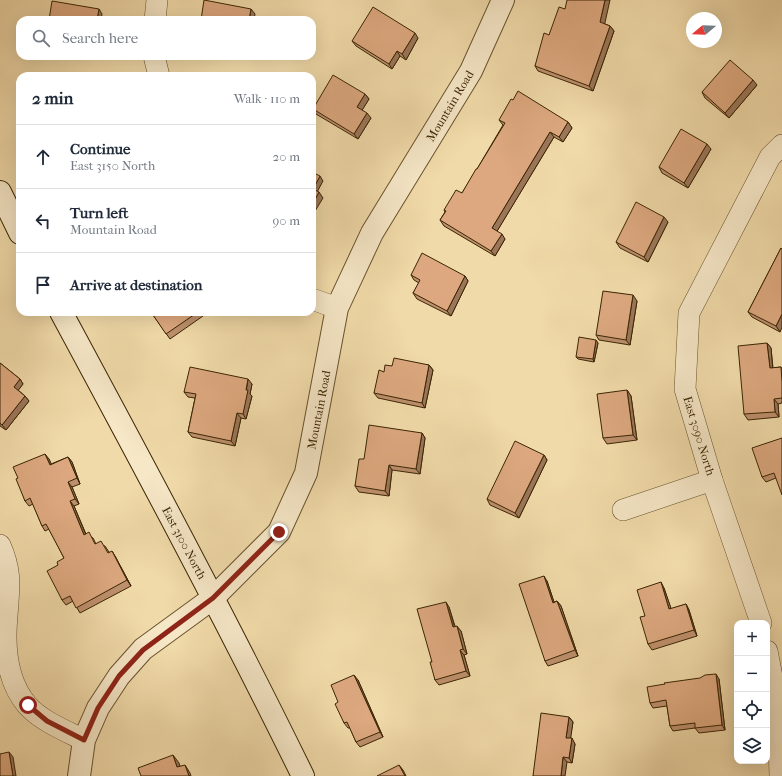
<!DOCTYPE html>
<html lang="en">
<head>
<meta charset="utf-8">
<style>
  :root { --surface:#fff; --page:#f2f2f3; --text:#1f2937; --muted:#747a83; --line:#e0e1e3 }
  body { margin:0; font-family:"IM FELL French Canon",serif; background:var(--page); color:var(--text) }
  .controls { position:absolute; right:12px; bottom:12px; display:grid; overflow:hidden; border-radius:8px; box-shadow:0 4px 16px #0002 }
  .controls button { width:36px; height:36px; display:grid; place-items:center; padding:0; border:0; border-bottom:1px solid var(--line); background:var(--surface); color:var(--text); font:20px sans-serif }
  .compass { position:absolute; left:686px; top:12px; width:36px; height:36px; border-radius:50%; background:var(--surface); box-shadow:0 4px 16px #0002; rotate:251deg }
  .stop { position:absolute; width:12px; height:12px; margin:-9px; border:3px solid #8f2418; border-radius:50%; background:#fff }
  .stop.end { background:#8f2418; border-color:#fff; box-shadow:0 1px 4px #0008 }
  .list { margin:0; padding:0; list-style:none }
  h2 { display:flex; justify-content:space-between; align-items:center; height:52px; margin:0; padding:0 16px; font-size:17px }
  h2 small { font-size:13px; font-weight:400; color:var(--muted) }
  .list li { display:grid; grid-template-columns:26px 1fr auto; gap:12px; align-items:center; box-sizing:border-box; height:64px; padding:0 16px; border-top:1px solid var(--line) }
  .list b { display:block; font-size:15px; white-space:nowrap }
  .list p { margin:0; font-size:13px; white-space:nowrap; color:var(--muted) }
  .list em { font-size:13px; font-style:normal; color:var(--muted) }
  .icon { flex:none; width:22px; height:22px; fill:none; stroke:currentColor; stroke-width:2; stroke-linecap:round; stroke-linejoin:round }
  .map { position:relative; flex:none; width:782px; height:776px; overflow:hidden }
  .search { position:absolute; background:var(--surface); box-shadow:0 4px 16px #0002; left:16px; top:16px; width:300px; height:44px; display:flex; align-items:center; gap:10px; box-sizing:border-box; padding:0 14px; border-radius:12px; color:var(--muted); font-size:15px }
  .panel { position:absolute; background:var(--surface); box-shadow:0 4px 16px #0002; left:16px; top:72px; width:300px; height:244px; border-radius:12px }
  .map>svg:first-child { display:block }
</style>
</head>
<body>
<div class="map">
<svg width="782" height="776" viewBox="0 0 782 776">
  <rect width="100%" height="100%" fill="#f1daa9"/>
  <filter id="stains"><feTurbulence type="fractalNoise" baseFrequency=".005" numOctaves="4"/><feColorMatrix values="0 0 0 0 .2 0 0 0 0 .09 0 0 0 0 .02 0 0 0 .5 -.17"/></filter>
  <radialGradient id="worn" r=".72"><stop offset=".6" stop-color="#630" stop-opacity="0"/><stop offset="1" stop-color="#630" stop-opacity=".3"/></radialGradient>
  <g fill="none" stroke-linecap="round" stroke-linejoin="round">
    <g stroke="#68522d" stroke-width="22">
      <g id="minor">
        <polyline points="155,20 157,0"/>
        <polyline points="154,56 159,76"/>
        <polyline points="312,299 337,308"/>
        <polyline points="623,510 712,480"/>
        <path d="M0,545C12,572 9,587 7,616C4,647 6,680 27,705C41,721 66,731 84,740"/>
        <polyline points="761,623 712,480 685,389 689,313 770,157 782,145"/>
        <polyline points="767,651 778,707 780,776"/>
      </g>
    </g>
    <g stroke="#68522d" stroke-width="24">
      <polyline id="tertiary" points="79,776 84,740 98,708 119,676 143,649 213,598 279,532 306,473 337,308 372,233 471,71 503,0"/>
    </g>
    <g stroke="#3a2504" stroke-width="24">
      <g id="secondary">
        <polyline points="0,192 20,233"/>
        <path d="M61,312C144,466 226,619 303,776"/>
      </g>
    </g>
    <use href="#minor" stroke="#f6e7c7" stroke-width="21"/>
    <use href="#tertiary" stroke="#f6e7c7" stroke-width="22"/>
    <use href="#secondary" stroke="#f6e7c7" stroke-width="22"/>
  </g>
  <g fill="#be906d" stroke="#3a2504">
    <polygon points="605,24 610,26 614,31 593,91 538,71 535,66 549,35"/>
    <polygon points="418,38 406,60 400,56 392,69 356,46 352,41"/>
    <polygon points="757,85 729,118 705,98 702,92"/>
    <polygon points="365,94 369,99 362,110 371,118 358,139 316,114 313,109"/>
    <polygon points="499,120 568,122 572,128 563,142 554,137 497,231 505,239 495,256 444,226 440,220 445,212 444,210 462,193 477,169 503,125"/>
    <polygon points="711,149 688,188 662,173 659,167"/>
    <polygon points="668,222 648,262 620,248 616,242"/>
    <polygon points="781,248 780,332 752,317 748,312"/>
    <polygon points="411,275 465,276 468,281 451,316 417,299 413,293 419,283 414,280"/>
    <polygon points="637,301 630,345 599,340 596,335"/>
    <polygon points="151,312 200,312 203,316 170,339"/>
    <polygon points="598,343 594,362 578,359 576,357"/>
    <polygon points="767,343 771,348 773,368 781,367 782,369 782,403 778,404 779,417 748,420 744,414"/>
    <polygon points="0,363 20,379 23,384 18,390 25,396 29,401 6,430 0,426"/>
    <polygon points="429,365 433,370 425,408 378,398 374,393 384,372 392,366"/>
    <polygon points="252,384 250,394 252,396 246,419 241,418 235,446 192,437 188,432 195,398 188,397 184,392"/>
    <polygon points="627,390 631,396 637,440 607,444 603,438"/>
    <polygon points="422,433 425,438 420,474 392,470 389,496 359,492 355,486 364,459"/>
    <polygon points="782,438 776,478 766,482 762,477"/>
    <polygon points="544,455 547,460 519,518 490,505 487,499"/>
    <polygon points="68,457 72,462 80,484 72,487 79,504 74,506 86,534 93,538 96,544 105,546 109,552 115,556 131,586 80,613 73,601 66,605 62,600 58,565 64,558 49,529 45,531 42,526 33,504 29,506 25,501 18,478 49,459 51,464"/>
    <polygon points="547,581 554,602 557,601 561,606 578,656 548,666 545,661"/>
    <polygon points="664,588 671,609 686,604 689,610 697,636 652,650 648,644 645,616"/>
    <polygon points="449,607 455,626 461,631 467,654 464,655 470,676 439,685 435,680 432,662"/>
    <polygon points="719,679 725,730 699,733 695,728 673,731 670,726 667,706 653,708 650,703"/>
    <polygon points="358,680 383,737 360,747 356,742 350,728 348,728 344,723 338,702"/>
    <polygon points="569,717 573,722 570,738 575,744 572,763 567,762 533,776"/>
  </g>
  <g fill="#9b7659" stroke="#3a2504">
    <polygon points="605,0 610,0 604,27 600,22"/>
    <polygon points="99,9 102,14 101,20 97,20"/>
    <polygon points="251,9 255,14 254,20 249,20"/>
    <polygon points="610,26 614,31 593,91 589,86"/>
    <polygon points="415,33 418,38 406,60 402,54"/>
    <polygon points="397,51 400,56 392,69 389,64"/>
    <polygon points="753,80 757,85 729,118 725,113"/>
    <polygon points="365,94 369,99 361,112 357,107"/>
    <polygon points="367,113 371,118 358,139 354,134"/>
    <polygon points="568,122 572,128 563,142 559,137"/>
    <polygon points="550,132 554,137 496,233 492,228"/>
    <polygon points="707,144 711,149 688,188 684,183"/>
    <polygon points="320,176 323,181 316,194 313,189"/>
    <polygon points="319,192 323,198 312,216 312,205"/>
    <polygon points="664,217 668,222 648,262 644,257"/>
    <polygon points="502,234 505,239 495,256 491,251"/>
    <polygon points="465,276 468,281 451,316 447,311"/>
    <polygon points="633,295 637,301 630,345 626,340"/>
    <polygon points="782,314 782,327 780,332 776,326"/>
    <polygon points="596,340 598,343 594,362 593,359"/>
    <polygon points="767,343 771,348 773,373 770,368"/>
    <polygon points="429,365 433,370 425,408 422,403"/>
    <polygon points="20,379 23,384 17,392 14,387"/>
    <polygon points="248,379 252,384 250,394 252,396 246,419 243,414"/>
    <polygon points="627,390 631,396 637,440 633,435"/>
    <polygon points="25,396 29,401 6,430 2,425"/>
    <polygon points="774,399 778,404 779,417 775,412"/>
    <polygon points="237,413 241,418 235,446 231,441"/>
    <polygon points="422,433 425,438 420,474 416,469"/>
    <polygon points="45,454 49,459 54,470 50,465"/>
    <polygon points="544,455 547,460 519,518 515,513"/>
    <polygon points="68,457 72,462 80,484 77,478"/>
    <polygon points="389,465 392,470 389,496 385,491"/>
    <polygon points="68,482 72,487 79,504 75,499"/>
    <polygon points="70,501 74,506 88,540 84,535"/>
    <polygon points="112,551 115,556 131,586 127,580"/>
    <polygon points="544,576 547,581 556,608 553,603"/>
    <polygon points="661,582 664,588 673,614 669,609"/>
    <polygon points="557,601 561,606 578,656 575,650"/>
    <polygon points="446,602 449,607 456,632 453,627"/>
    <polygon points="686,604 689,610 697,636 694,630"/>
    <polygon points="457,626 461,631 467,654 463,649"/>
    <polygon points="460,650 464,655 470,676 466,671"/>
    <polygon points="716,674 719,679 725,730 722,725"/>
    <polygon points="354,675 358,680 383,737 380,732"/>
    <polygon points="569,717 573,722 570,743 566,738"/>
    <polygon points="572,738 575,744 572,763 569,758"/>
    <polygon points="9,752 13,757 16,776 13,776"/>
    <polygon points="173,755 179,763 183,775 177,767"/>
    <polygon points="563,757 567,762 565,776 561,776"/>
    <polygon points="185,765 190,773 191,776 189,776"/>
    <polygon points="399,765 403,770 406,776 405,776"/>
  </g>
  <g fill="#dda87f" stroke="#3a2504">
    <polygon points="204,0 251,9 249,20 201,20"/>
    <polygon points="567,0 605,0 600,22 610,26 589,86 535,66 544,33 549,35 559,7 565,9"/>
    <polygon points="52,1 99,9 97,20 49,20"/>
    <polygon points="373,7 415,33 402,54 397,51 389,64 352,41"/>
    <polygon points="730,60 753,80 725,113 702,92"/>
    <polygon points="333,75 365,94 357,107 367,113 354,134 313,109"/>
    <polygon points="518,91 568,122 559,137 550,132 492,228 502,234 491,251 440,220 446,211 444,210 456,190 462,193 476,169 477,169 505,123 499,120 511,99 513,100"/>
    <polygon points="681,129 707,144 684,183 659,167"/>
    <polygon points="312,172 320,176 313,189 319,192 312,205"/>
    <polygon points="636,202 664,217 644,257 616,242"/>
    <polygon points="781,248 782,249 782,314 776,326 748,312"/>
    <polygon points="422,253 465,276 447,311 413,293 420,280 411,275"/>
    <polygon points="603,291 633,295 626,340 596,335"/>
    <polygon points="151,312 198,312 166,334"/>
    <polygon points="579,337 596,340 593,359 576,357"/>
    <polygon points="767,343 770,368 781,367 782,382 782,398 774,399 775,412 744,414 738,346"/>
    <polygon points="394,358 429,365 422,403 374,393 379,370 384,372 385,365 392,366"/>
    <polygon points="0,363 20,379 14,387 25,396 2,425 0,423"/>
    <polygon points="190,367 248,379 246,390 248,390 243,414 237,413 231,441 188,432 196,394 184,392"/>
    <polygon points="627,390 633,435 603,438 597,394"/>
    <polygon points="369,425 422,433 416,469 389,465 385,491 355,486 359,459 364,459"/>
    <polygon points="782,438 782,495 774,473 762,477 752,448"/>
    <polygon points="515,441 544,455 515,513 487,499"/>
    <polygon points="45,454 50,465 68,457 77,478 68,482 75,499 70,501 84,535 89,532 95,544 101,541 108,553 112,551 127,580 76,608 70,596 62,600 47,571 58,565 57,562 64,558 46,524 42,526 30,498 25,501 16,479 18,478 13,467"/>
    <polygon points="544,576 553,603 557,601 575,650 545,661 519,584"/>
    <polygon points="661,582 669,609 686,604 694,630 648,644 640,617 645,616 637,590"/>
    <polygon points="446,602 453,627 457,626 463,649 460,650 466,671 435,680 430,662 432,662 417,609"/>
    <polygon points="716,674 722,725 695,728 695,723 670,726 666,700 650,703 647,687 665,684 664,683 700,678 705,675"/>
    <polygon points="354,675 380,732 356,742 347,722 344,723 335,704 338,702 331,685"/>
    <polygon points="541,713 569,717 566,738 572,738 569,758 563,757 561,776 533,776"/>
    <polygon points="9,752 13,776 0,776 0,754"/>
    <polygon points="173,755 177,767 185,765 189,776 141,776 138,768"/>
    <polygon points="399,765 405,776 377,776"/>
  </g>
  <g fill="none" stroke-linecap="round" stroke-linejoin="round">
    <polyline stroke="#8f2418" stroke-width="5" points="28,705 47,721 84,740 98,708 119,676 143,650 213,598 279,532"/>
  </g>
  <g text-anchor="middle" stroke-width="4" stroke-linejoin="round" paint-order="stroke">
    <g font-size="12" fill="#3a2504" stroke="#f6e7c7">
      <text transform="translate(450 106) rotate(-59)" y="4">Mountain Road</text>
      <text transform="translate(319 410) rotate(-79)" y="4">Mountain Road</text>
      <text transform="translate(699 436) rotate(73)" y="4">East 3090 North</text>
      <text transform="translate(184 543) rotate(62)" y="4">East 3100 North</text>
    </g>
  </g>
  <rect width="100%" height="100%" filter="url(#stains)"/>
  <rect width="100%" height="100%" fill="url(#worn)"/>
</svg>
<div class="controls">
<button>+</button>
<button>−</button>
<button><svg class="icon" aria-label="locate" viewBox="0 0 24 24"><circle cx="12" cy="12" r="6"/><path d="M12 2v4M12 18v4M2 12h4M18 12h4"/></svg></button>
<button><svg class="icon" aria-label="layers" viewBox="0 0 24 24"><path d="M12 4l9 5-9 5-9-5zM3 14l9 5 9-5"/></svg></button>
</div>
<svg class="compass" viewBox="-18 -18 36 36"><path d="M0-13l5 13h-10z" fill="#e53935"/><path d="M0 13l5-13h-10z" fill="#747a83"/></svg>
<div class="stop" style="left:28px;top:705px"></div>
<div class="stop end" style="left:279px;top:532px"></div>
<div class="search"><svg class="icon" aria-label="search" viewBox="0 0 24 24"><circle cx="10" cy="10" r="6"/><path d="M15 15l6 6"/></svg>Search here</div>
<section class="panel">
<h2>2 min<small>Walk · 110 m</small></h2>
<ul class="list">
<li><svg class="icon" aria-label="ahead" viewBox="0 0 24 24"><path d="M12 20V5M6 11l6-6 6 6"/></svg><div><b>Continue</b><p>East 3150 North</p></div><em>20 m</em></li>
<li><svg class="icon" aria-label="left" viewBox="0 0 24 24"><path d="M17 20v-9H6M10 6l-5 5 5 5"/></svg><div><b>Turn left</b><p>Mountain Road</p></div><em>90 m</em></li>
<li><svg class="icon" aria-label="arrive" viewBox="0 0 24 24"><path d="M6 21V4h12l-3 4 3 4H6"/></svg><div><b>Arrive at destination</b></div></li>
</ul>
</section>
</div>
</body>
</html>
